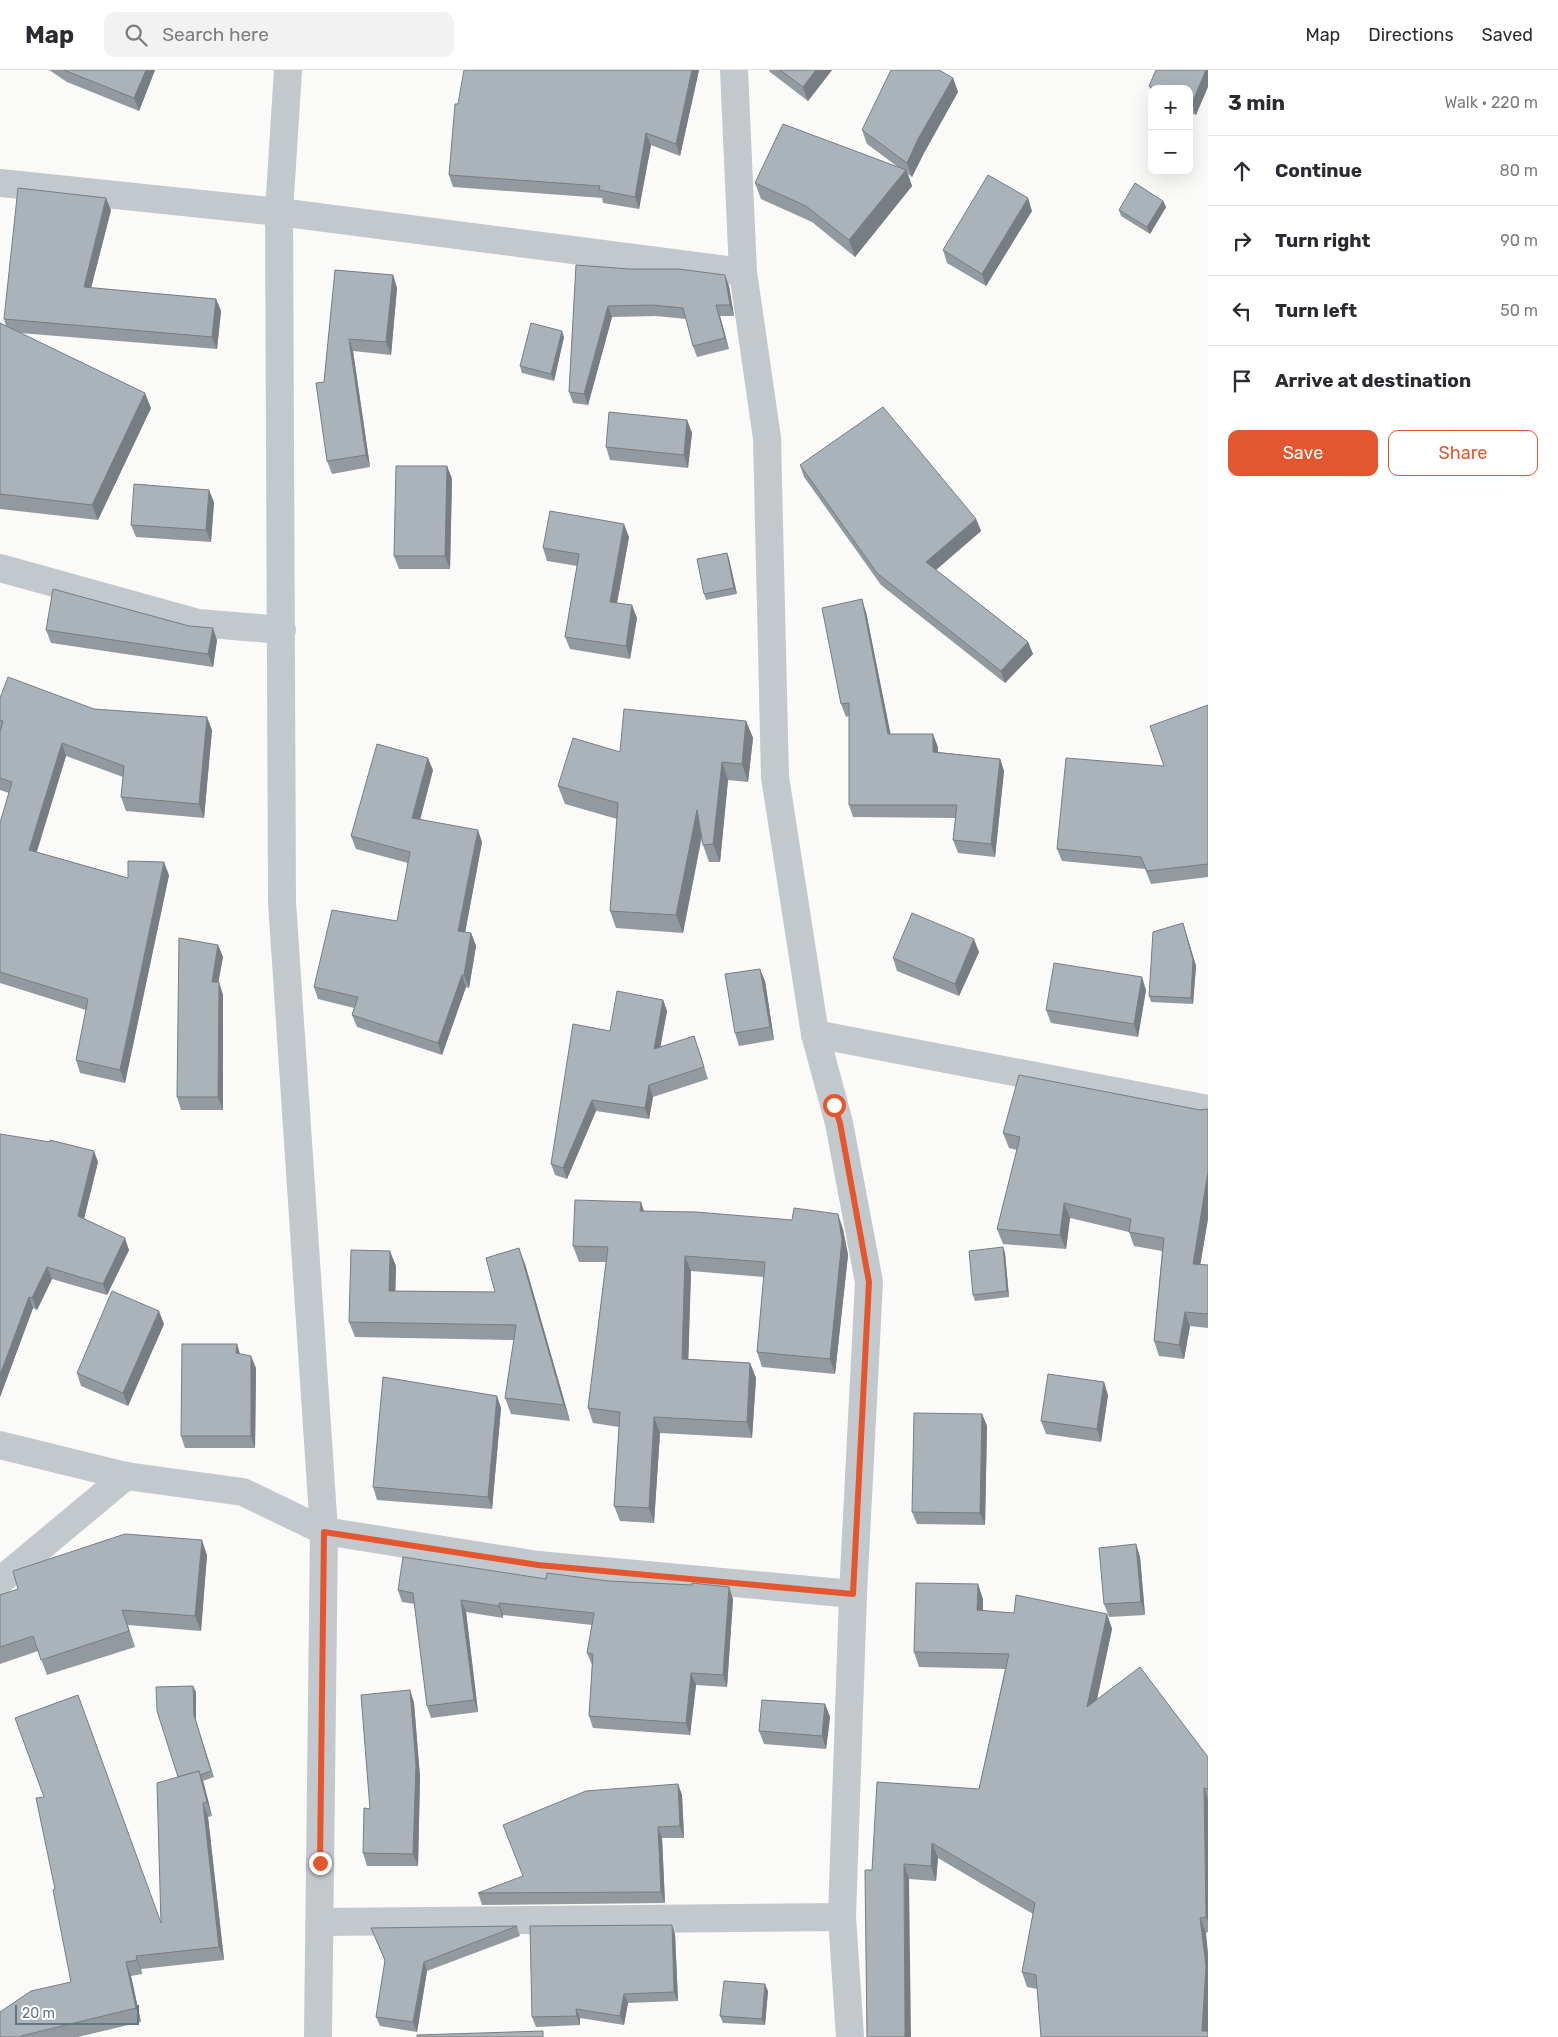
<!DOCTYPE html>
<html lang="en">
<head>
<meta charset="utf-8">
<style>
  :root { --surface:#fff; --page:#f2f2f3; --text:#2b2b33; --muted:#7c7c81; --line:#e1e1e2; --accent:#e4572e }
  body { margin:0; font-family:Rubik,sans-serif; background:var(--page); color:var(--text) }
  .controls { position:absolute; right:15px; top:15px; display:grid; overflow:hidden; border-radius:10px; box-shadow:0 5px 20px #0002 }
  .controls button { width:45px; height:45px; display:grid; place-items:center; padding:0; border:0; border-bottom:1px solid var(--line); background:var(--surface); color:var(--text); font:25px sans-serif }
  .scale { position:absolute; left:15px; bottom:12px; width:124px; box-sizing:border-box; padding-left:5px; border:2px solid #657683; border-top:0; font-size:14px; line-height:18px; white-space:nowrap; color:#657683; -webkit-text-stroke:4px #fff; paint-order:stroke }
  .stop { position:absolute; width:15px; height:15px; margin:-11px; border:4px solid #e4572e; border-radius:50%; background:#fff }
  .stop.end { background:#e4572e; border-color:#fff; box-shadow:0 1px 5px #0008 }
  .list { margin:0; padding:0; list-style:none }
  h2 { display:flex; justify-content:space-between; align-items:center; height:65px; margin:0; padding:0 20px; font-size:21px }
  h2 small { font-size:16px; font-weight:400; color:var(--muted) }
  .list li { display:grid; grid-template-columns:32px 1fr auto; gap:15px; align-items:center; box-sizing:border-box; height:70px; padding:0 20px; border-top:1px solid var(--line) }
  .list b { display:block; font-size:19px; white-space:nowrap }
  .list em { font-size:16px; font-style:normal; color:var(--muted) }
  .actions { display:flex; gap:10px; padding:15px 20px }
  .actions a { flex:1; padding:11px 0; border:1px solid var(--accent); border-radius:10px; text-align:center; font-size:18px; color:var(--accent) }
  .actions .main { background:var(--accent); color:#fff }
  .icon { flex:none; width:28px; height:28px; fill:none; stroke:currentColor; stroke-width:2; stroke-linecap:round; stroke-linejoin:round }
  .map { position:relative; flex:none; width:1208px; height:1967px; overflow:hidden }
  header { display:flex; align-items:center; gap:30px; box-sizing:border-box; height:70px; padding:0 25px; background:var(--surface); border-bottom:1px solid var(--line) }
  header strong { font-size:24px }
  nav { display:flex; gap:28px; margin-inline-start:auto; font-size:18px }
  .search { width:350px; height:45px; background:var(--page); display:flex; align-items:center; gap:12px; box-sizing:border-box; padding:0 18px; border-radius:10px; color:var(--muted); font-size:19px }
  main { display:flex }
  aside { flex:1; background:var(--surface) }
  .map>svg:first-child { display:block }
</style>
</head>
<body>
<header>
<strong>Map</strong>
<div class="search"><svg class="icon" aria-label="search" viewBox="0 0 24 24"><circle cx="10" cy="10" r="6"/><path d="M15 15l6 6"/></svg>Search here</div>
<nav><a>Map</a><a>Directions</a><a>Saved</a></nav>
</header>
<main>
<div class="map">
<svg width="1208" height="1967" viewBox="0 0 1208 1967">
  <rect width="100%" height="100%" fill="#fafaf8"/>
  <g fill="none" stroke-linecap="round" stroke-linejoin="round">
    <g stroke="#c3c8cc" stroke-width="28">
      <polyline points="288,0 279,142 282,832 324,1461 318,1967"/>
      <polyline points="734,0 743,202 767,368 775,707 815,964 839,1053 869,1212 853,1524 842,1847 850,1967"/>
      <polyline points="0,113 279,142 743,202"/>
      <polyline points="0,498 198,553 282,560"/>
      <polyline points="815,964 1208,1039"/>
      <polyline points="0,1375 126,1406 243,1422 324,1461 538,1495 853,1524"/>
      <polyline points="0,1511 126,1406"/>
      <polyline points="320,1852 842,1847"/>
    </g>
  </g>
  <g fill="#929a9f">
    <polygon points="49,0 155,0 139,41 67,12"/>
    <polygon points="699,0 680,86 651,75 639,139 603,133 602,128 453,117 449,105 458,34"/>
    <polygon points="769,0 832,0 808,31 770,2"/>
    <polygon points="1208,0 1196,45 1189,42 1189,19 1152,19 1152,24 1149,16"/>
    <polygon points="953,8 958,22 924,83 912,107 908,104 912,116 855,187 812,152 761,129 755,113 898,97 867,74 862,60"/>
    <polygon points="1163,131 1166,137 1150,164 1121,146 1119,140"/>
    <polygon points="111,140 91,218 216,229 221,241 217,279 20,263 151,338 98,450 0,439 0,253 6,256 4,249"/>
    <polygon points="1032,141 986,216 947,193 943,180"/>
    <polygon points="576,195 729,216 734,246 720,246 729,279 697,287 693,276 686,249 656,246 612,247 588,335 573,333 569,322"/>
    <polygon points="335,200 393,205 397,218 391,285 353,281 370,397 332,404 327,391 324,312"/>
    <polygon points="564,267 554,311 522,303 520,296"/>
    <polygon points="687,350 692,363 688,398 610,390 606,377"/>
    <polygon points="800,395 976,449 981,461 936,500 1028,572 1033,584 1005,613 881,515 804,407"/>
    <polygon points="447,396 452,409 450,499 399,499 394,486"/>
    <polygon points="214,432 211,472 136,467 131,455"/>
    <polygon points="629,467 617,533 637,548 630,589 570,579 565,567 577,496 547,491 543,478"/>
    <polygon points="727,483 729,489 737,524 706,530 704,524"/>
    <polygon points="866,542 890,664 938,677 938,682 1000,689 1004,701 995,787 958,783 953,770 956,748 853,747 849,735 849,646 846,647 841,634"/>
    <polygon points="46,560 217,570 213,597 51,573"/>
    <polygon points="0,628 94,639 212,660 204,748 126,741 121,727 123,707 66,686 37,782 128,808 169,805 125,1013 80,1003 76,990 86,940 0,913 0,753 9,723 0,720"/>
    <polygon points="1208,635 1208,807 1151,814 1145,799 1062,791 1057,779 1164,696"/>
    <polygon points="746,651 753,668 748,712 728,710 720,792 709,792 703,775 702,767 683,863 616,858 610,841 617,749 565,734 558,716 620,682"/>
    <polygon points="433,700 420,750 482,772 465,862 471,863 476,876 469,918 466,917 442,985 357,957 352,945 354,938 318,929 314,917 397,851 408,793 356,779 351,766"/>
    <polygon points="1183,853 1196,896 1193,934 1151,932 1149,926"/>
    <polygon points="218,875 223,887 218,912 223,925 223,1040 181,1040 177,1027"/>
    <polygon points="979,882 959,926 897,901 893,888"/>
    <polygon points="765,911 774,970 739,976 735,963"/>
    <polygon points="1146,920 1138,967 1051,953 1046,940"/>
    <polygon points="663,930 667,941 660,977 698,977 708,1009 653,1027 649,1049 596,1041 567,1109 555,1105 551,1094 610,961"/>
    <polygon points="1208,1039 1208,1149 1200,1195 1208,1195 1208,1258 1190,1256 1184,1289 1159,1286 1154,1271 1162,1181 1134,1176 1129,1162 1070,1148 1066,1179 1003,1174 997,1159 1017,1080 1009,1078 1003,1063"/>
    <polygon points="0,1064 98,1092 84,1148 129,1180 107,1225 52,1209 37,1240 33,1238 0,1327"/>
    <polygon points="644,1141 843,1159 848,1185 835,1304 762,1297 757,1282 764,1207 691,1201 688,1289 750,1293 756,1308 752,1368 660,1363 654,1453 620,1451 614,1436 619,1357 593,1353 588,1338 606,1192 579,1192 573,1176"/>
    <polygon points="1003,1177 1005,1183 1009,1227 975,1231 973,1225"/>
    <polygon points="525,1194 570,1351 511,1344 505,1328 514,1270 355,1267 349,1252 396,1196 395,1221 495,1222"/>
    <polygon points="164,1254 128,1336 81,1316 77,1303"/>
    <polygon points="240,1284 256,1298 255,1378 185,1378 181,1366"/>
    <polygon points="1108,1325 1101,1372 1046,1364 1041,1351"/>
    <polygon points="501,1338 492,1439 377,1430 373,1417"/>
    <polygon points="982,1344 987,1356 985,1455 917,1454 912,1442"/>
    <polygon points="1136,1474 1140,1487 1145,1545 1109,1547 1104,1534"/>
    <polygon points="207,1485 201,1561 128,1555 135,1577 47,1605 38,1581 0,1594 0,1525"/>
    <polygon points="546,1509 733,1529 727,1617 696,1615 690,1665 593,1658 589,1646 592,1595 587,1583 592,1555 503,1545 503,1548 466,1542 478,1642 431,1648 427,1636 415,1534 402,1532 398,1520"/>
    <polygon points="983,1529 983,1541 1014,1543 1107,1544 1112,1559 1097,1630 1208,1687 1208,1862 1037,1919 1027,1917 1022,1902 1033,1844 938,1788 936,1811 909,1809 872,1800 979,1719 1005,1599 919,1597 914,1582"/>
    <polygon points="410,1620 414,1633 420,1707 418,1796 367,1796 363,1783 370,1739"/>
    <polygon points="196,1622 196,1651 214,1707 203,1711 212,1746 208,1747 224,1890 141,1899 142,1904 131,1906 141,1952 78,1967 0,1967 71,1912 161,1853 178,1707"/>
    <polygon points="825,1634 830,1647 826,1679 764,1674 759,1661"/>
    <polygon points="678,1714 682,1725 684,1768 662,1768 665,1833 482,1835 478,1823 523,1807"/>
    <polygon points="517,1856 520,1866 427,1901 417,1962 380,1956 376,1947 385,1891 371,1858"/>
    <polygon points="675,1864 678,1931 628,1933 624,1955 580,1948 580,1955 536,1957 532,1947"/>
    <polygon points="768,1921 765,1955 723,1953 720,1946"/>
  </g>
  <g fill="#777d82">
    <polygon points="146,0 155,0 139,41 134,28"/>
    <polygon points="692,0 699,0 680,86 676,74"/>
    <polygon points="816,0 832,0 808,31 803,17"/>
    <polygon points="1206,0 1208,0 1208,17 1196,45 1192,33"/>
    <polygon points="953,8 958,22 924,83 912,107 907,93 918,69"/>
    <polygon points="646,63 651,75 639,139 635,127"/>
    <polygon points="906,100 912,116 855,187 849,170"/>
    <polygon points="106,128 111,140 88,230 84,217"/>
    <polygon points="1028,128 1032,141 986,216 982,204"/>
    <polygon points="1163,131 1166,137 1150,164 1147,157"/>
    <polygon points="393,205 397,218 391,285 386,272"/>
    <polygon points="725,205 729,216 734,246 730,235"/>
    <polygon points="216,229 221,241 217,279 212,267"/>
    <polygon points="716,235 720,246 729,279 725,268"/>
    <polygon points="608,236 612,247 588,335 584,324"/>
    <polygon points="562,261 564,267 554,311 551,304"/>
    <polygon points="349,269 353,281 370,397 366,385"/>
    <polygon points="145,323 151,338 98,450 92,435"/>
    <polygon points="687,350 692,363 688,398 684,385"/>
    <polygon points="447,396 452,409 450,499 445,486"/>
    <polygon points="209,420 214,432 211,472 206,460"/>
    <polygon points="976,449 981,461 931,504 926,492"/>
    <polygon points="624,454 629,467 615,544 610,532"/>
    <polygon points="727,483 729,489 737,524 734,518"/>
    <polygon points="862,529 866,542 893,676 888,664"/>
    <polygon points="632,535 637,548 630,589 626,576"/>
    <polygon points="213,558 217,570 213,597 208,584"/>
    <polygon points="1028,572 1033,584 1005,613 1001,601"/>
    <polygon points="207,647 212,660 204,748 199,734"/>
    <polygon points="746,651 753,668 748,712 742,694"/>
    <polygon points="933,664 938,677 938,694 933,682"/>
    <polygon points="62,673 66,686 33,793 29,780"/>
    <polygon points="428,688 433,700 417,761 412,748"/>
    <polygon points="1000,689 1004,701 995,787 991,774"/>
    <polygon points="722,692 728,710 720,792 713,774"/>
    <polygon points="697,740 703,758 683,863 676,845"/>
    <polygon points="478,760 482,772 463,874 458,861"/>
    <polygon points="164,792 169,805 125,1013 120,1000"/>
    <polygon points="1183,853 1196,896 1193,934 1191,928"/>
    <polygon points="471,863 476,876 469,918 464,905"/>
    <polygon points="974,869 979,882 959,926 955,914"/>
    <polygon points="218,875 223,887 216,925 212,912"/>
    <polygon points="760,899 765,911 774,970 770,957"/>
    <polygon points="462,905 466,917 442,985 438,973"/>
    <polygon points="1142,907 1146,920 1138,967 1134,954"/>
    <polygon points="219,912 223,925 223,1040 218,1027"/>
    <polygon points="663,930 667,941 658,990 654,979"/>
    <polygon points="649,1015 653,1027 649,1049 645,1038"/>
    <polygon points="592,1030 596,1041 567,1109 563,1098"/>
    <polygon points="94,1081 98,1092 82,1157 78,1146"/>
    <polygon points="1208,1102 1208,1148 1198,1209 1193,1194"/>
    <polygon points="641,1132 646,1147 640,1141"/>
    <polygon points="1064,1133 1070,1148 1066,1179 1060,1165"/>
    <polygon points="838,1144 843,1159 848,1185 835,1304 830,1289"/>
    <polygon points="125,1168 129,1180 107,1225 103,1214"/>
    <polygon points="1003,1177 1005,1183 1009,1227 1007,1221"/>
    <polygon points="519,1178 525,1194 570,1351 564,1335"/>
    <polygon points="390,1181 396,1196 395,1236 389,1221"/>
    <polygon points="685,1186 691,1201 688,1304 682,1289"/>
    <polygon points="47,1197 52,1209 37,1240 32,1228"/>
    <polygon points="29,1227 33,1238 0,1327 0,1305"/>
    <polygon points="159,1241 164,1254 128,1336 123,1323"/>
    <polygon points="1185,1242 1190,1256 1184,1289 1179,1275"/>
    <polygon points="237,1274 241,1287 236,1283"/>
    <polygon points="251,1286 256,1298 255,1378 251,1366"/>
    <polygon points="750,1293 756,1308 752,1368 747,1352"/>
    <polygon points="1104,1312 1108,1325 1101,1372 1097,1359"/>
    <polygon points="497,1326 501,1338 492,1439 488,1427"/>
    <polygon points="982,1344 987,1356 985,1455 980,1443"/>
    <polygon points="654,1347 660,1363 654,1453 649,1438"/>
    <polygon points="202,1470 207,1485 201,1561 195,1546"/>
    <polygon points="1136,1474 1140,1487 1145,1545 1141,1532"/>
    <polygon points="978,1514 983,1529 983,1555 977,1540"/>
    <polygon points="729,1517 733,1529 727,1617 723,1605"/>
    <polygon points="461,1530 466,1542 478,1642 474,1630"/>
    <polygon points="499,1533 503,1545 503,1548 499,1536"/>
    <polygon points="1107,1544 1112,1559 1092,1652 1087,1637"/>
    <polygon points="691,1603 696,1615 690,1665 686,1653"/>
    <polygon points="193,1616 196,1622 196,1651 214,1707 194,1645"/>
    <polygon points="410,1620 414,1633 420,1707 418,1796 413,1784"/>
    <polygon points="825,1634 830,1647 826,1679 822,1666"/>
    <polygon points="199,1701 204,1714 212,1746 207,1732"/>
    <polygon points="678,1714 682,1725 684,1768 680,1756"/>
    <polygon points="1204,1718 1208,1730 1208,1851 1206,1847"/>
    <polygon points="203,1733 208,1747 224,1890 219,1877"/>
    <polygon points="658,1757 662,1768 665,1833 661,1822"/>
    <polygon points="932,1773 938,1788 936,1811 931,1796"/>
    <polygon points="904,1794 909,1809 911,1967 905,1967"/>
    <polygon points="1200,1848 1206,1863 1208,1883 1208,1967 1202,1961"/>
    <polygon points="672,1855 675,1864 678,1931 674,1922"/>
    <polygon points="136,1886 141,1899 142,1904 137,1890"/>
    <polygon points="126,1892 131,1906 141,1952 136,1938"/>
    <polygon points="424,1892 427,1901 417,1962 413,1952"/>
    <polygon points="765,1914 768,1921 765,1955 762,1949"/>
    <polygon points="624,1924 628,1933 624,1955 620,1946"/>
    <polygon points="576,1939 580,1948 580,1955 577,1946"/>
  </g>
  <g fill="#aab3b9" stroke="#777d82">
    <polygon points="64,0 146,0 134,28"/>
    <polygon points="464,0 692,0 676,74 646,63 635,127 599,120 600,116 449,105 455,34 458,34"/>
    <polygon points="780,0 816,0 803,17"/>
    <polygon points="891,0 939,0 953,8 918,69 907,93 862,60"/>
    <polygon points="1156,0 1206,0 1192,33 1189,32 1189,19 1156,19 1149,16"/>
    <polygon points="783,54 906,100 849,170 806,136 755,113"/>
    <polygon points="988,105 1028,128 982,204 943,180"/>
    <polygon points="1135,113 1163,131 1147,157 1119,140"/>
    <polygon points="18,118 106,128 84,217 216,229 212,267 4,249"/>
    <polygon points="576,195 629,199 678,199 725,205 730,235 716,235 725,268 693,276 683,238 652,235 608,236 584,324 569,322"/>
    <polygon points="335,200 393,205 386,272 349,269 366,385 327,391 316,313 324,312"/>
    <polygon points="0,253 145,323 92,435 0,424"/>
    <polygon points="531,253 562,261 551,304 520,296"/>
    <polygon points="883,337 976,449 926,492 1028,572 1001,601 877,503 800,395"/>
    <polygon points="609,342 687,350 684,385 606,377"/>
    <polygon points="396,396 447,396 445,486 394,486"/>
    <polygon points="134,414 209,420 206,460 131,455"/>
    <polygon points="550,441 624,454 610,532 632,535 626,576 565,567 579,484 543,478"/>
    <polygon points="727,483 734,518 704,524 697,489"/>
    <polygon points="53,519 189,556 213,558 208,584 46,560"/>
    <polygon points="862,529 888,664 933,664 933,682 1000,689 991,774 953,770 957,735 849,735 849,633 841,634 822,538"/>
    <polygon points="8,607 94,639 207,647 199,734 121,727 124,696 62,673 29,780 128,808 128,791 164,792 120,1000 76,990 88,929 0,902 0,753 12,712 0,708 0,662 3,651 0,650 0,628"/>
    <polygon points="1208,635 1208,794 1147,801 1141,787 1057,779 1066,688 1164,696 1150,656"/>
    <polygon points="624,639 746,651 742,694 722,692 713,774 703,775 697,740 676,845 610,841 618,733 558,716 573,668 620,682"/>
    <polygon points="377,674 428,688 412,748 478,760 458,861 471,863 464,905 462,905 438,973 352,945 358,927 314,917 332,840 397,851 410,782 351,766"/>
    <polygon points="912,843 974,869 955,914 893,888"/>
    <polygon points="1183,853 1193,890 1191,928 1149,926 1153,862"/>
    <polygon points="179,868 218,875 212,912 219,912 218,1027 177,1027"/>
    <polygon points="1054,893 1142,907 1134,954 1046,940"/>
    <polygon points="760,899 770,957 735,963 725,904"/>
    <polygon points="617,921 663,930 654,979 694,966 704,997 649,1015 645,1038 592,1030 563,1098 551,1094 573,954 610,961"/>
    <polygon points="1019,1005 1200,1040 1208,1039 1208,1102 1193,1194 1208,1195 1208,1244 1185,1242 1179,1275 1154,1271 1164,1168 1129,1162 1131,1149 1064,1133 1060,1165 997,1159 1020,1067 1003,1063"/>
    <polygon points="0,1064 50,1072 50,1070 94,1081 78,1146 125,1168 103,1214 47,1197 32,1228 29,1227 0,1305"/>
    <polygon points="575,1130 641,1132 640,1141 696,1142 792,1150 794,1138 838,1144 842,1170 830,1289 757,1282 765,1192 685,1186 682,1289 750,1293 747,1352 654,1347 649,1438 614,1436 620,1342 588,1338 608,1177 573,1176"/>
    <polygon points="1003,1177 1007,1221 973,1225 969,1181"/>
    <polygon points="519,1178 564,1335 505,1328 516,1255 349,1252 351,1180 390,1181 389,1221 495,1222 486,1188"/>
    <polygon points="112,1221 159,1241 123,1323 77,1303"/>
    <polygon points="182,1274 237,1274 236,1283 251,1286 251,1366 181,1366"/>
    <polygon points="1048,1304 1104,1312 1097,1359 1041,1351"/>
    <polygon points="383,1307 497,1326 488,1427 373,1417"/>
    <polygon points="914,1343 982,1344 980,1443 912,1442"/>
    <polygon points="125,1464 202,1470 195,1546 122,1540 129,1561 41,1590 33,1566 0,1577 0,1525 18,1519 13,1501"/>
    <polygon points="1136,1474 1141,1532 1104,1534 1099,1478"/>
    <polygon points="403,1487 546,1509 547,1503 608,1511 692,1515 692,1513 729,1517 723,1605 691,1603 686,1653 589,1646 593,1584 587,1583 594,1543 499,1533 499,1536 461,1530 474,1630 427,1636 413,1523 398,1520"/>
    <polygon points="916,1513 978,1514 977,1540 1014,1543 1016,1525 1107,1544 1087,1637 1140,1597 1208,1687 1208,1719 1204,1718 1206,1847 1200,1848 1206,1896 1202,1961 1208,1961 1208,1967 1041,1967 1036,1905 1022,1902 1035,1833 932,1773 931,1796 904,1794 905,1967 867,1967 865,1800 872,1800 877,1712 979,1719 1009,1584 914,1582"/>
    <polygon points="193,1616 194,1645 211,1701 200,1705 199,1701 178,1707 157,1641 156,1617"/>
    <polygon points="410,1620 416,1695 413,1784 363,1783 364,1738 370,1739 361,1625"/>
    <polygon points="78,1625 161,1853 157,1713 199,1701 207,1732 203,1733 219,1877 136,1886 137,1890 126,1892 136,1938 21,1966 21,1967 0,1967 0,1942 31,1921 71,1912 53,1820 55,1819 36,1728 44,1727 15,1648"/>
    <polygon points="762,1630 825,1634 822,1666 759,1661"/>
    <polygon points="678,1714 680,1756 658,1757 661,1822 478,1823 523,1806 503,1755 586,1721"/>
    <polygon points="672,1855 674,1922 624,1924 620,1946 576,1939 577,1946 532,1947 530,1856"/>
    <polygon points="517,1856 424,1892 413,1952 376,1947 385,1890 371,1858"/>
    <polygon points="724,1911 765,1914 762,1949 720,1946"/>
    <polygon points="543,1961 543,1967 417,1967 417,1965"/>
  </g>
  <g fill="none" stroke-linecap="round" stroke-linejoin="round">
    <polyline stroke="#e4572e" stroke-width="6" points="320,1793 324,1462 538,1495 853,1524 869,1212 840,1053 834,1035"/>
  </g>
</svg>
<div class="controls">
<button>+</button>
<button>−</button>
</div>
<div class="scale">20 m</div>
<div class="stop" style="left:834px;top:1035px"></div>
<div class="stop end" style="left:320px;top:1793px"></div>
</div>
<aside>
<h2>3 min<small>Walk · 220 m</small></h2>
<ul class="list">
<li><svg class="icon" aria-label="ahead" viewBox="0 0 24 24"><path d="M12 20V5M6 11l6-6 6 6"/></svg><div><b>Continue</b></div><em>80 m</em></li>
<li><svg class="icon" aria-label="right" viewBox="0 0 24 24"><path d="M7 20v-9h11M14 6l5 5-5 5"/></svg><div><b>Turn right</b></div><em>90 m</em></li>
<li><svg class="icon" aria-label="left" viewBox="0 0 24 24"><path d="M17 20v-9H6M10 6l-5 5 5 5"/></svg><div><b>Turn left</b></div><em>50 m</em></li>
<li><svg class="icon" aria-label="arrive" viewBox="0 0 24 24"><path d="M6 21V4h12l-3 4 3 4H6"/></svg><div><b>Arrive at destination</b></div></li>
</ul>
<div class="actions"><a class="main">Save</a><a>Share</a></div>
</aside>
</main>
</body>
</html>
